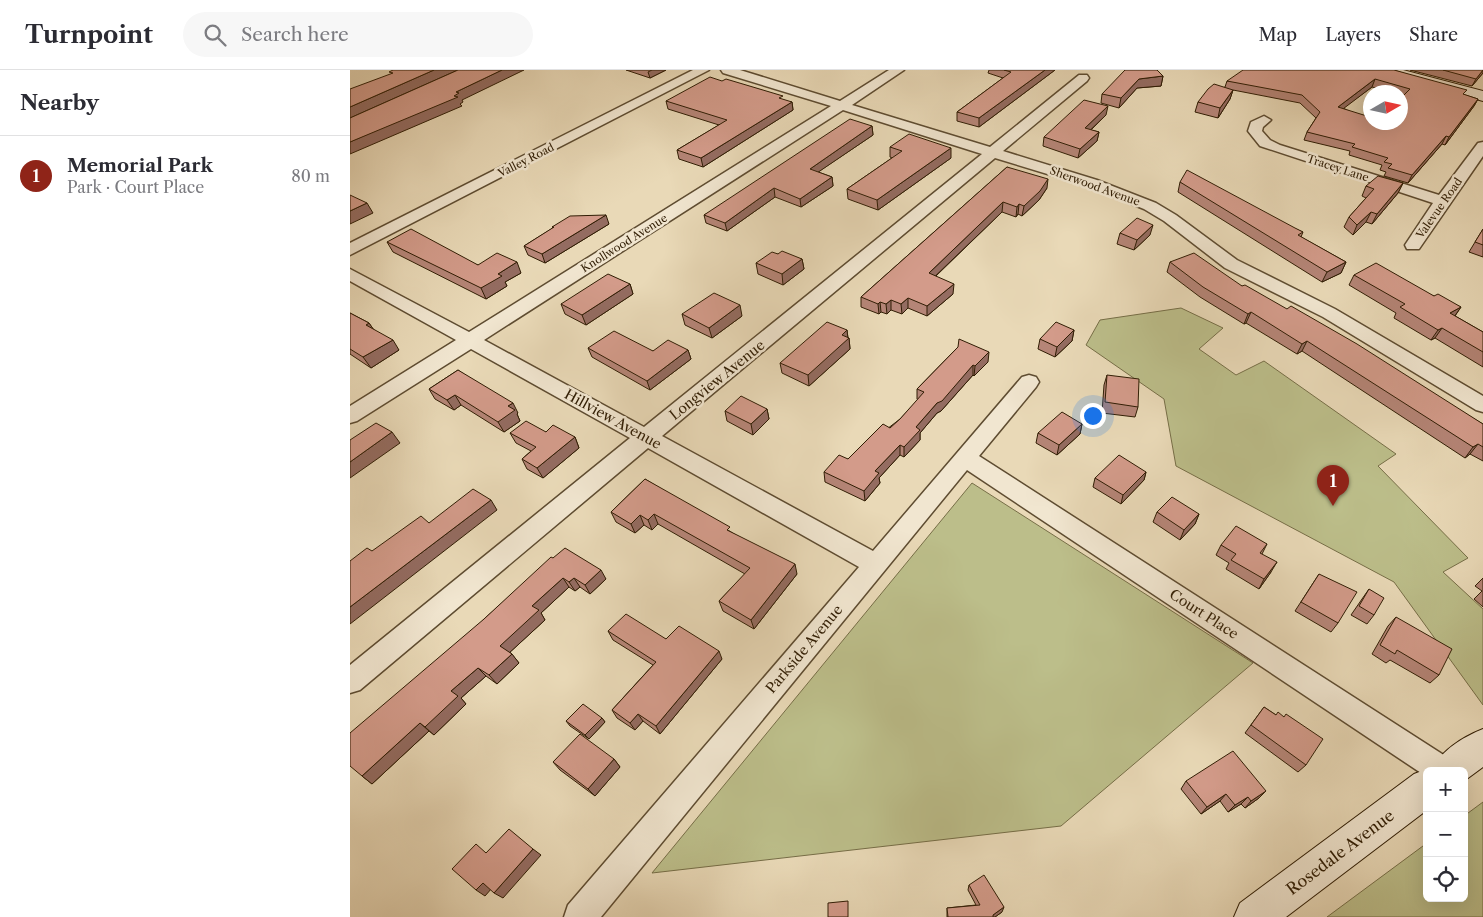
<!DOCTYPE html>
<html lang="en">
<head>
<meta charset="utf-8">
<style>
  :root { --surface:#fff; --page:#f7f7f7; --text:#2b2b33; --muted:#7c7c81; --line:#e1e1e2; --accent:#8f2418 }
  body { margin:0; font-family:"Libre Caslon Text",serif; background:var(--page); color:var(--text) }
  .controls { position:absolute; right:15px; bottom:15px; display:grid; overflow:hidden; border-radius:8px; box-shadow:0 5px 20px #0002 }
  .controls button { width:45px; height:45px; display:grid; place-items:center; padding:0; border:0; border-bottom:1px solid var(--line); background:var(--surface); color:var(--text); font:25px sans-serif }
  .compass { position:absolute; left:1013px; top:15px; width:45px; height:45px; border-radius:50%; background:var(--surface); box-shadow:0 5px 20px #0002; rotate:81deg }
  .you { position:absolute; left:742px; top:345px; width:18px; height:18px; margin:-12px; border:4px solid #fff; border-radius:50%; background:#1a73e8; box-shadow:0 0 0 8px #1a73e833 }
  .badge { display:grid; place-items:center; width:32px; height:32px; border-radius:50%; background:var(--accent); color:#fff; font-size:16px; font-weight:700 }
  .pin { position:absolute; translate:-50% -41px; filter:drop-shadow(0 1px 2px #0008) }
  .pin::after { content:''; position:absolute; top:26px; width:18px; height:15px; background:inherit; clip-path:polygon(0 0,100% 0,50% 100%) }
  .list { margin:0; padding:0; list-style:none }
  h2 { display:flex; justify-content:space-between; align-items:center; height:65px; margin:0; padding:0 20px; font-size:21px }
  h2 small { font-size:16px; font-weight:400; color:var(--muted) }
  .list li { display:grid; grid-template-columns:32px 1fr auto; gap:15px; align-items:center; box-sizing:border-box; height:80px; padding:0 20px; border-top:1px solid var(--line) }
  .list b { display:block; font-size:19px; white-space:nowrap }
  .list p { margin:0; font-size:16px; white-space:nowrap; color:var(--muted) }
  .list em { font-size:16px; font-style:normal; color:var(--muted) }
  .icon { flex:none; width:28px; height:28px; fill:none; stroke:currentColor; stroke-width:2; stroke-linecap:round; stroke-linejoin:round }
  .map { position:relative; flex:none; width:1133px; height:847px; overflow:hidden }
  header { display:flex; align-items:center; gap:30px; box-sizing:border-box; height:70px; padding:0 25px; background:var(--surface); border-bottom:1px solid var(--line) }
  header strong { font-size:24px }
  nav { display:flex; gap:28px; margin-inline-start:auto; font-size:18px }
  .search { width:350px; height:45px; background:var(--page); display:flex; align-items:center; gap:12px; box-sizing:border-box; padding:0 18px; border-radius:28px; color:var(--muted); font-size:19px }
  main { display:flex }
  aside { flex:1; background:var(--surface) }
  .map>svg:first-child { display:block }
</style>
</head>
<body>
<header>
<strong>Turnpoint</strong>
<div class="search"><svg class="icon" aria-label="search" viewBox="0 0 24 24"><circle cx="10" cy="10" r="6"/><path d="M15 15l6 6"/></svg>Search here</div>
<nav><a>Map</a><a>Layers</a><a>Share</a></nav>
</header>
<main>
<aside>
<h2>Nearby<small></small></h2>
<ul class="list">
<li><span class="badge">1</span><div><b>Memorial Park</b><p>Park · Court Place</p></div><em>80 m</em></li>
</ul>
</aside>
<div class="map">
<svg width="1133" height="847" viewBox="0 0 1133 847">
  <rect width="100%" height="100%" fill="#e9d9b7"/>
  <filter id="stains"><feTurbulence type="fractalNoise" baseFrequency=".004" numOctaves="4"/><feColorMatrix values="0 0 0 0 .2 0 0 0 0 .09 0 0 0 0 .02 0 0 0 .5 -.17"/></filter>
  <radialGradient id="worn" r=".72"><stop offset=".6" stop-color="#630" stop-opacity="0"/><stop offset="1" stop-color="#630" stop-opacity=".3"/></radialGradient>
  <g fill="#bcbe8a" stroke="#766e47">
    <polygon points="831,238 873,258 849,279 886,305 914,291 1046,384 1028,396 1118,488 1093,502 1133,539 1133,635 1044,512 826,396 814,329 736,275 750,250"/>
    <polygon points="622,413 903,593 711,756 302,803"/>
    <polygon points="1133,732 1133,847 977,847 1077,773 1077,828 1114,828 1114,746"/>
  </g>
  <g fill="none" stroke-linecap="round" stroke-linejoin="round">
    <g stroke="#5e4c31" stroke-width="3">
      <g id="street">
        <polygon points="343,0 359,0 0,185 0,173"/>
        <path d="M371,0H390L490,31L539,0H554L502,35L640,77L729,5H737L739,8L737,11L653,81L747,110L806,133L826,145L887,190L985,239L1133,326V342L1126,340L973,247L875,198L814,151L794,139L737,116L645,88L312,366L523,481L672,307L679,305L686,307L689,312L686,317L629,386L1103,691L1107,701H1077V707L617,400L251,847H214L218,835L509,497L298,378L10,620L0,623V595L280,368L121,279L7,351L0,353V336L106,270L0,211V199L119,262L481,36L373,3ZM493,40L632,84L294,357L134,270Z"/>
        <polygon points="914,46 921,50 913,57 912,61 920,70 930,75 1089,125 1128,73 1133,72 1133,86 1069,179 1057,179 1055,175 1083,133 910,76 898,61 901,52"/>
      </g>
    </g>
    <g stroke="#301d04" stroke-width="2">
      <g id="secondary">
        <polygon points="1028,0 1053,0 1133,21 1133,31 1031,3"/>
        <path d="M1133,659V697L1114,711V701H1081C1090,681 1113,667 1133,659Z"/>
        <polygon points="1077,699 1081,701 1077,701 1077,740 936,847 884,847 890,833 1064,704"/>
      </g>
    </g>
    <use href="#street" fill="#f1e6d0" fill-rule="evenodd"/>
    <use href="#secondary" fill="#f1e6d0" fill-rule="evenodd"/>
  </g>
  <g fill="#b58577" stroke="#301d04" fill-rule="evenodd">
    <polygon points="276,0 316,0 300,8"/>
    <polygon points="639,0 705,0 629,57 607,51 607,42 653,8 638,3"/>
    <path d="M1044,0L1115,25L1128,29L1124,36L1095,75L1092,74L1058,113L1034,106L1036,102L1030,100L1032,95L999,85L1000,81L954,70L957,62L966,48L950,33L883,20L880,29L868,48L845,42L848,32L875,17L877,11ZM1022,17L1041,22H1050V25L1053,26L1050,52H1020L993,38Z"/>
    <polygon points="1060,0 1133,0 1133,3 1122,16"/>
    <polygon points="813,6 811,16 787,18 769,38 751,33 752,24"/>
    <polygon points="316,31 442,32 443,40 353,97 329,89 327,80 369,55 318,39"/>
    <polygon points="756,45 741,60 749,62 747,71 728,88 693,76 694,67"/>
    <polygon points="522,56 523,65 468,102 482,107 483,116 451,137 425,127 377,161 356,153 354,145"/>
    <polygon points="540,77 601,88 528,140 498,129 497,119 542,88 540,87"/>
    <polygon points="657,97 697,118 689,130 672,146 668,144 666,147 652,142 586,206 603,224 577,246 558,238 552,244 541,240 537,244 531,242 529,244 511,237 511,227"/>
    <polygon points="830,112 953,162 951,167 996,192 991,203 972,212 828,122"/>
    <polygon points="1053,113 1048,123 1022,154 1016,152 1003,165 994,157 999,147 1016,128 1012,126 1016,116"/>
    <polygon points="259,154 195,193 178,185 174,176 203,158 202,157"/>
    <polygon points="1133,159 1133,187 1119,182"/>
    <polygon points="770,163 800,165 784,180 767,174"/>
    <polygon points="37,172 128,195 171,203 155,212 157,216 136,229 43,182"/>
    <polygon points="428,184 452,189 454,199 433,215 408,204 406,193"/>
    <polygon points="820,192 892,216 1133,354 1133,391 1120,384 1115,388 952,281 947,284 896,253 894,254 850,227 817,202"/>
    <polygon points="1004,205 1084,226 1111,237 1105,246 1133,262 1133,297 1085,268 1081,270 1044,248 1046,243 999,215"/>
    <polygon points="280,214 283,224 236,255 215,244 211,234"/>
    <polygon points="0,243 19,253 23,259 49,280 21,298 0,284"/>
    <polygon points="332,244 392,246 362,268 335,255"/>
    <polygon points="497,260 498,268 499,268 500,279 459,316 432,303 430,293"/>
    <polygon points="724,260 722,271 705,287 688,279 690,269"/>
    <polygon points="608,277 638,292 624,306 623,305 591,341 587,343 570,363 570,370 554,387 550,385 529,408 530,413 515,431 475,412 474,402 498,389 550,349 568,330 567,329 567,319"/>
    <polygon points="238,278 303,281 338,280 341,289 300,320 242,287"/>
    <polygon points="108,300 168,343 167,344 170,351 154,362 111,335 104,340 85,329 79,319"/>
    <polygon points="757,305 788,337 785,347 752,343 754,315"/>
    <polygon points="417,339 419,349 403,365 377,351 375,341"/>
    <polygon points="732,354 730,364 707,385 686,373 688,363"/>
    <polygon points="196,362 225,367 229,378 193,408 177,399 172,389 181,381 166,373 160,363"/>
    <polygon points="796,402 794,410 771,434 743,417 745,408"/>
    <polygon points="295,409 381,462 447,504 404,559 373,541 369,531 395,504 308,454 302,460 294,455 285,463 266,452 261,442"/>
    <polygon points="807,442 849,444 845,454 830,470 803,452"/>
    <polygon points="917,474 912,484 921,502 909,519 876,499 879,493 866,485 871,475"/>
    <polygon points="203,488 256,509 240,524 230,517 225,521 219,517 191,543 195,550 160,582 169,593 147,614 136,606 111,628 116,634 84,665 79,661 22,714 12,706 134,549"/>
    <polygon points="969,504 988,553 981,562 945,541"/>
    <polygon points="1133,508 1133,537 1124,529 1132,521 1125,516"/>
    <polygon points="1019,519 1024,545 1017,554 1001,545 1012,529"/>
    <polygon points="1046,547 1089,605 1080,613 1040,590 1036,593 1022,584 1038,556"/>
    <polygon points="258,561 316,569 372,589 310,664 293,651 285,660 267,648 262,640 303,595 263,570"/>
    <polygon points="914,637 926,645 934,647 956,695 948,702 895,663"/>
    <polygon points="252,648 255,652 239,669 220,656 216,651"/>
    <polygon points="264,689 270,697 245,726 210,700 203,692"/>
    <polygon points="836,711 916,721 909,728 895,738 891,734 878,742 870,731 851,744 831,719"/>
    <polygon points="619,815 652,842 645,847 597,847 597,838 626,835 618,820"/>
  </g>
  <g fill="#946c61" stroke="#301d04">
    <polygon points="84,0 108,0 0,48 0,37"/>
    <polygon points="152,0 174,0 112,30 113,32 110,34 112,36 0,84 0,72 104,26 106,22"/>
    <polygon points="302,0 316,0 300,8 298,2"/>
    <polygon points="695,0 705,0 629,57 629,48"/>
    <polygon points="1133,0 1133,3 1122,16 1126,9"/>
    <polygon points="813,6 811,16 787,18 769,38 771,28 789,9"/>
    <polygon points="1025,9 1022,17 985,45 988,37"/>
    <polygon points="883,20 880,29 868,48 870,38"/>
    <polygon points="1128,29 1124,36 1095,75 1099,67"/>
    <polygon points="442,32 443,40 353,97 351,88"/>
    <polygon points="758,36 756,45 733,67 735,58"/>
    <polygon points="522,56 523,65 461,107 460,99"/>
    <polygon points="749,62 747,71 728,88 730,79"/>
    <polygon points="1096,66 1092,74 1058,113 1062,105"/>
    <polygon points="601,78 601,88 528,140 527,130"/>
    <polygon points="482,107 483,116 451,137 450,129"/>
    <polygon points="698,109 697,118 689,130 672,146 674,136"/>
    <polygon points="1053,113 1048,123 1022,154 1027,144"/>
    <polygon points="424,118 425,127 377,161 375,153"/>
    <polygon points="653,132 652,142 578,213 579,203"/>
    <polygon points="17,133 23,143 0,154 0,141"/>
    <polygon points="669,134 668,144 666,147 667,137"/>
    <polygon points="1021,142 1016,152 1003,165 1007,155"/>
    <polygon points="256,145 259,154 195,193 192,184"/>
    <polygon points="803,155 800,165 784,180 787,170"/>
    <polygon points="452,189 454,199 433,215 432,204"/>
    <polygon points="167,192 171,203 155,212 157,216 136,229 131,218 148,204"/>
    <polygon points="996,192 991,203 972,212 977,202"/>
    <polygon points="280,214 283,224 236,255 232,245"/>
    <polygon points="604,214 603,224 577,246 577,236"/>
    <polygon points="558,228 558,238 552,244 551,234"/>
    <polygon points="541,230 541,240 537,244 536,234"/>
    <polygon points="530,232 531,242 529,244 528,234"/>
    <polygon points="390,235 392,246 362,268 359,258"/>
    <polygon points="1111,237 1104,247 1100,243"/>
    <polygon points="901,242 896,253 894,254 898,244"/>
    <polygon points="19,253 26,263 16,255"/>
    <polygon points="1092,258 1085,268 1081,270 1088,260"/>
    <polygon points="497,260 498,269 499,268 500,279 459,316 458,305 492,265"/>
    <polygon points="724,260 722,271 705,287 707,277"/>
    <polygon points="43,270 49,280 21,298 13,287"/>
    <polygon points="957,271 952,281 947,284 952,274"/>
    <polygon points="338,280 341,289 300,320 297,311"/>
    <polygon points="639,282 638,292 624,306 625,296"/>
    <polygon points="623,295 623,305 591,341 587,343 570,363 570,370 554,387 554,377 566,357 587,333"/>
    <polygon points="105,325 111,335 104,340 97,330"/>
    <polygon points="163,333 168,343 167,344 170,351 154,362 148,352 158,336"/>
    <polygon points="417,339 419,349 403,365 401,354"/>
    <polygon points="732,354 730,364 707,385 709,375"/>
    <polygon points="42,362 50,373 0,408 0,392"/>
    <polygon points="225,367 229,378 193,408 187,398"/>
    <polygon points="1128,374 1120,384 1115,388 1123,377"/>
    <polygon points="550,375 550,385 529,408 530,413 515,431 514,421 525,401"/>
    <polygon points="796,402 794,410 771,434 773,425"/>
    <polygon points="141,430 147,440 0,554 0,537"/>
    <polygon points="304,444 308,454 302,460 298,450"/>
    <polygon points="849,444 845,454 830,470 834,460"/>
    <polygon points="290,445 294,455 285,463 281,454"/>
    <polygon points="927,492 921,502 909,519 914,509"/>
    <polygon points="445,494 447,504 404,559 401,550"/>
    <polygon points="251,500 256,509 240,524 235,515"/>
    <polygon points="213,508 219,517 191,543 195,550 157,585 150,576 182,536"/>
    <polygon points="224,508 230,517 225,521 219,512"/>
    <polygon points="369,581 372,589 310,664 306,656"/>
    <polygon points="162,584 169,593 147,614 139,605"/>
    <polygon points="128,598 136,606 111,628 116,634 84,665 75,657 101,621"/>
    <polygon points="288,644 293,651 285,660 280,653"/>
    <polygon points="252,648 255,652 239,669 235,665"/>
    <polygon points="70,653 79,661 22,714 12,706"/>
    <polygon points="264,689 270,697 245,726 238,719"/>
    <polygon points="916,721 909,728 895,738 901,731"/>
    <polygon points="876,724 870,731 851,744 857,737"/>
    <polygon points="898,727 891,734 878,742 885,735"/>
    <polygon points="183,779 191,785 153,828 144,823"/>
    <polygon points="133,813 142,818 135,826 126,820"/>
    <polygon points="654,837 652,842 645,847 642,847 643,845"/>
  </g>
  <g fill="#d39b8a" stroke="#301d04" fill-rule="evenodd">
    <polygon points="43,0 84,0 0,37 0,19 43,3 39,2"/>
    <polygon points="108,0 152,0 106,22 109,23 104,26 108,27 0,72 0,48"/>
    <polygon points="654,0 695,0 629,48 607,42 661,2"/>
    <polygon points="775,0 807,0 813,6 789,9 771,28 752,24"/>
    <path d="M893,0H1044L1117,20L1113,24L1128,29L1099,67L1096,66L1062,105L1038,98L1042,94L1034,92L1038,88L1002,77L1005,74L957,62L970,42L952,25L877,11ZM1025,9L1060,19L1050,29V52H1020V47L988,37Z"/>
    <polygon points="1093,0 1133,0 1126,9"/>
    <polygon points="360,7 372,11 376,9 433,26 429,28 442,32 351,88 327,80 377,50 316,31"/>
    <polygon points="864,14 883,20 870,38 848,32 858,19"/>
    <polygon points="734,30 758,36 735,58 749,62 730,79 694,67"/>
    <polygon points="500,49 522,56 460,99 482,107 450,129 424,118 375,153 354,145"/>
    <polygon points="559,64 601,78 527,130 497,119 552,81 540,77"/>
    <polygon points="657,97 698,109 690,121 674,136 669,134 667,137 653,132 579,203 604,214 577,236 558,228 551,234 541,230 536,234 530,232 528,234 511,227"/>
    <polygon points="837,100 945,158 953,162 948,165 996,192 977,202 830,112"/>
    <polygon points="1028,106 1053,113 1027,144 1021,142 1007,155 999,147 1024,119 1016,116"/>
    <polygon points="0,125 17,133 0,141"/>
    <polygon points="256,145 192,184 174,176 204,157 202,157 220,146"/>
    <polygon points="787,148 803,155 787,170 770,163"/>
    <polygon points="61,159 128,195 147,183 167,192 148,204 152,206 131,218 37,172"/>
    <polygon points="1133,159 1133,175 1125,172"/>
    <polygon points="432,181 452,189 432,204 406,193 422,182 428,184"/>
    <polygon points="844,183 892,216 895,215 937,239 941,236 1007,274 1133,354 1133,377 1128,374 1123,377 957,271 952,274 901,242 898,244 853,217 820,192"/>
    <polygon points="1026,193 1084,226 1088,224 1111,237 1100,243 1133,262 1133,282 1092,258 1088,260 1050,237 1055,234 1004,205"/>
    <polygon points="258,204 280,214 232,245 211,234"/>
    <polygon points="364,223 390,235 359,258 332,244"/>
    <polygon points="0,243 19,253 16,255 43,270 13,287 0,279"/>
    <polygon points="477,252 497,260 492,265 499,268 458,305 430,293"/>
    <polygon points="706,252 724,260 707,277 690,269"/>
    <polygon points="264,261 303,281 318,270 338,280 297,311 238,278"/>
    <polygon points="609,269 639,282 625,296 623,295 592,331 587,333 566,357 570,360 554,377 550,375 525,401 529,403 514,421 474,402 489,385 498,389 533,354 540,358 550,349 574,322 567,319 608,277"/>
    <polygon points="108,300 163,333 158,336 165,340 148,352 105,325 97,330 79,319"/>
    <polygon points="757,305 789,309 788,337 755,332"/>
    <polygon points="391,326 417,339 401,354 375,341"/>
    <polygon points="712,342 732,354 709,375 688,363"/>
    <polygon points="176,351 196,362 203,355 225,367 187,398 172,389 186,377 160,363"/>
    <polygon points="26,353 42,362 0,392 0,370"/>
    <polygon points="769,385 796,402 773,425 745,408"/>
    <polygon points="295,409 380,457 377,460 445,494 401,550 369,531 400,498 304,444 298,450 290,445 281,454 261,442"/>
    <polygon points="123,419 141,430 0,537 0,491 17,478 22,481 71,446 79,453"/>
    <polygon points="822,427 849,444 834,460 807,442"/>
    <polygon points="886,456 917,474 910,483 927,492 914,509 881,490 886,484 871,475"/>
    <polygon points="215,478 251,500 235,515 224,508 219,512 213,508 182,536 189,540 150,576 162,584 139,605 128,598 101,621 108,626 75,657 70,653 12,706 0,696 0,663 134,549 201,487 203,488"/>
    <polygon points="969,504 1007,522 988,553 951,532"/>
    <polygon points="1019,519 1034,528 1024,545 1009,536"/>
    <polygon points="276,544 316,569 329,556 369,581 306,656 288,644 280,653 262,640 306,592 258,561"/>
    <polygon points="1046,547 1102,579 1089,605 1047,580 1045,584 1030,575"/>
    <polygon points="233,634 252,648 235,665 216,651"/>
    <polygon points="914,637 926,645 928,642 934,647 936,644 973,669 956,695 901,655"/>
    <polygon points="230,664 264,689 238,719 203,692"/>
    <polygon points="883,681 916,721 901,731 898,727 885,735 876,724 857,737 836,711"/>
    <polygon points="159,759 183,779 144,823 133,813 126,820 102,799 126,774 136,783"/>
    <polygon points="634,805 654,837 643,845 643,847 598,847 597,838 630,835 619,815"/>
    <polygon points="498,831 498,847 478,847 478,833"/>
  </g>
  <g text-anchor="middle" stroke-width="5" stroke-linejoin="round" paint-order="stroke">
    <g font-size="11" fill="#301d04" stroke="#f1e6d0">
      <text transform="translate(176 90) rotate(-27)" y="4">Valley Road</text>
      <text transform="translate(988 98) rotate(18)" y="4">Tracey Lane</text>
      <text transform="translate(745 116) rotate(20)" y="4">Sherwood Avenue</text>
      <text transform="translate(1089 138) rotate(-55)" y="4">Valevue Road</text>
      <text transform="translate(274 173) rotate(-32)" y="4">Knollwood Avenue</text>
    </g>
    <g font-size="14" fill="#301d04" stroke="#f1e6d0">
      <text transform="translate(367 310) rotate(-39)" y="5">Longview Avenue</text>
      <text transform="translate(263 349) rotate(29)" y="5">Hillview Avenue</text>
      <text transform="translate(854 544) rotate(33)" y="5">Court Place</text>
      <text transform="translate(454 579) rotate(-50)" y="5">Parkside Avenue</text>
    </g>
    <g font-size="16" fill="#301d04" stroke="#f1e6d0">
      <text transform="translate(990 782) rotate(-37)" y="6">Rosedale Avenue</text>
    </g>
  </g>
  <rect width="100%" height="100%" filter="url(#stains)"/>
  <rect width="100%" height="100%" fill="url(#worn)"/>
</svg>
<div class="controls">
<button>+</button>
<button>−</button>
<button><svg class="icon" aria-label="locate" viewBox="0 0 24 24"><circle cx="12" cy="12" r="6"/><path d="M12 2v4M12 18v4M2 12h4M18 12h4"/></svg></button>
</div>
<svg class="compass" viewBox="-18 -18 36 36"><path d="M0-13l5 13h-10z" fill="#e53935"/><path d="M0 13l5-13h-10z" fill="#7c7c81"/></svg>
<div class="you"></div>
<div class="pin badge" style="left:983px;top:436px">1</div>
</div>
</main>
</body>
</html>
